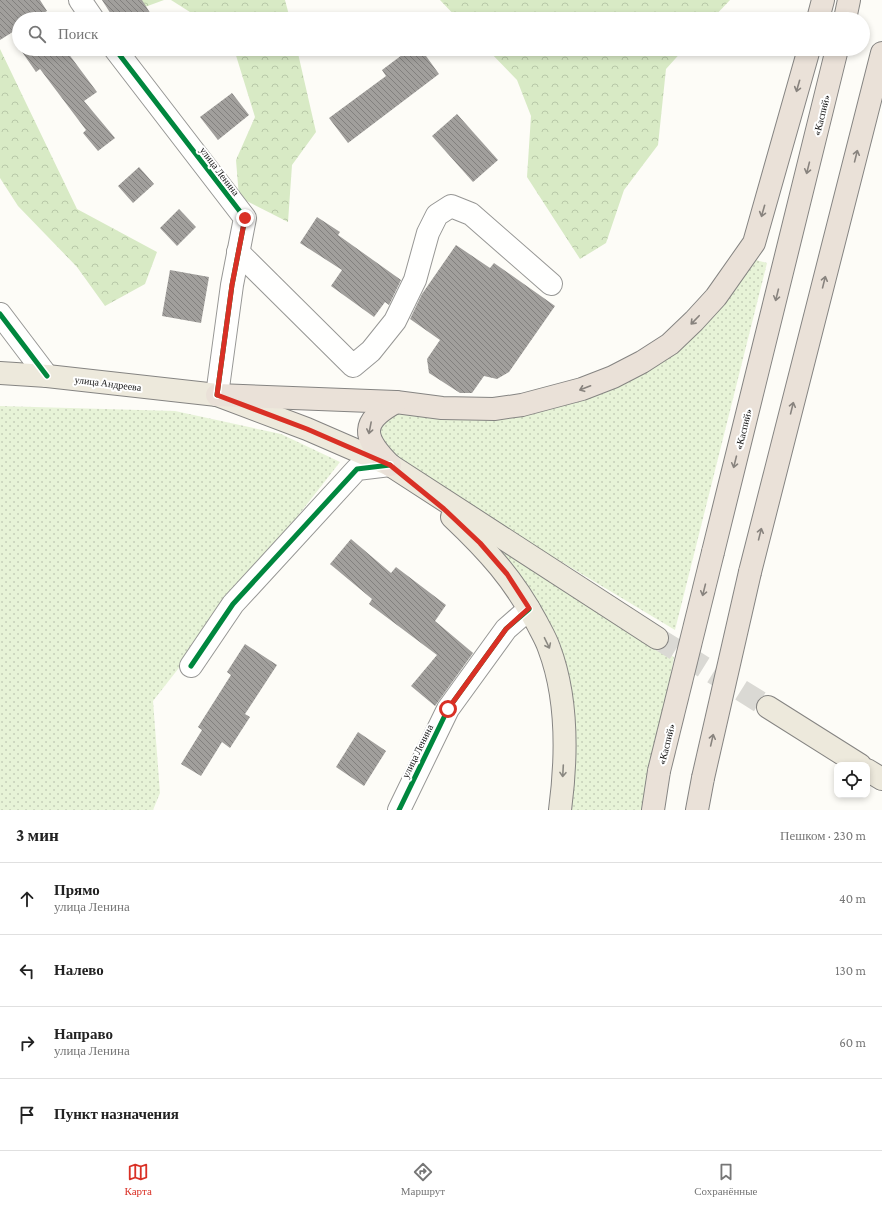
<!DOCTYPE html>
<html lang="ru">
<head>
<meta charset="utf-8">
<style>
  :root { --surface:#fff; --page:#f6f6f6; --text:#222; --muted:#767676; --line:#e0e0e0; --accent:#d93025 }
  body { margin:0; font-family:"Crimson Pro",serif; background:var(--page); color:var(--text) }
  .controls { position:absolute; right:12px; bottom:12px; display:grid; overflow:hidden; border-radius:8px; box-shadow:0 2px 6px #0003 }
  .controls button { width:36px; height:36px; display:grid; place-items:center; padding:0; border:0; border-bottom:1px solid var(--line); background:var(--surface); color:var(--text); font:20px sans-serif }
  .stop { position:absolute; width:12px; height:12px; margin:-9px; border:3px solid #d93025; border-radius:50%; background:#fff }
  .stop.end { background:#d93025; border-color:#fff; box-shadow:0 1px 4px #0008 }
  .list { margin:0; padding:0; list-style:none }
  h2 { display:flex; justify-content:space-between; align-items:center; height:52px; margin:0; padding:0 16px; font-size:17px }
  h2 small { font-size:13px; font-weight:400; color:var(--muted) }
  .list li { display:grid; grid-template-columns:26px 1fr auto; gap:12px; align-items:center; box-sizing:border-box; height:72px; padding:0 16px; border-top:1px solid var(--line) }
  .list b { display:block; font-size:15px; white-space:nowrap }
  .list p { margin:0; font-size:13px; white-space:nowrap; color:var(--muted) }
  .list em { font-size:13px; font-style:normal; color:var(--muted) }
  .icon { flex:none; width:22px; height:22px; fill:none; stroke:currentColor; stroke-width:2; stroke-linecap:round; stroke-linejoin:round }
  .map { position:relative; flex:none; width:882px; height:810px; overflow:hidden }
  .search { position:absolute; background:var(--surface); box-shadow:0 2px 6px #0003; left:12px; right:12px; top:12px; height:44px; display:flex; align-items:center; gap:10px; box-sizing:border-box; padding:0 14px; border-radius:22px; color:var(--muted); font-size:15px }
  .sheet { height:340px; background:var(--surface) }
  nav { display:flex; justify-content:space-around; align-items:center; box-sizing:border-box; height:56px; border-top:1px solid var(--line); background:var(--surface); font-size:11px; color:var(--muted) }
  nav a { display:grid; justify-items:center; gap:2px }
  nav .on { color:var(--accent) }
  .map>svg:first-child { display:block }
</style>
</head>
<body>
<div class="map">
<svg width="882" height="810" viewBox="0 0 882 810">
  <defs>
    <pattern id="grass-dots" width="8" height="8" patternUnits="userSpaceOnUse"><rect width="8" height="8" fill="#e7f3d7"/><path d="M2 2h.1M6 6h.1" fill="none" stroke="#c5cfb8" stroke-width="1.8" stroke-linecap="round"/></pattern>
    <pattern id="forest-crowns" width="20" height="18" patternUnits="userSpaceOnUse"><rect width="20" height="18" fill="#d8eac5"/><path d="M2 6a3 3 0 1 1 6 0M12 15a3 3 0 1 1 6 0" fill="none" stroke="#b8c8a8"/></pattern>
    <pattern id="building-back-hatch" width="6" height="6" patternUnits="userSpaceOnUse"><rect width="6" height="6" fill="#a19f9c"/><path d="M-1 5l2 2M0 0l6 6M5-1l2 2" fill="none" stroke="#82807e"/></pattern>
  </defs>
  <rect width="100%" height="100%" fill="#fdfcf7"/>
  <g fill="url(#grass-dots)">
    <polygon points="749,258 767,263 675,630 390,459 377,445 379,422 389,411 459,415 627,373"/>
    <polygon points="0,406 175,411 281,434 340,462 153,701 160,793 153,810 0,810"/>
    <polygon points="460,518 674,657 646,810 566,810 567,690"/>
  </g>
  <g fill="url(#forest-crowns)">
    <polygon points="117,0 164,0 112,19"/>
    <polygon points="171,0 285,0 290,19 201,19"/>
    <polygon points="440,0 730,0 712,19 458,19"/>
    <polygon points="0,49 77,209 157,252 145,284 105,306 77,267 18,206 0,178"/>
    <polygon points="234,49 297,49 316,132 292,165 288,222 239,197 236,160 255,117"/>
    <polygon points="487,49 684,49 666,69 658,145 624,190 606,243 580,259 527,177 531,116 517,80"/>
  </g>
  <g fill="url(#building-back-hatch)">
    <polygon points="0,0 40,0 47,11 33,19 19,19 19,28 0,40"/>
    <polygon points="102,0 142,0 154,19 114,19"/>
    <polygon points="20,49 65,49 97,92 84,101 115,138 98,151 83,133 86,130 40,69 36,72"/>
    <polygon points="410,49 421,49 439,74 348,143 329,118 386,76 382,70"/>
    <polygon points="232,93 249,115 218,140 200,117"/>
    <polygon points="457,114 498,160 473,182 432,136"/>
    <polygon points="139,167 154,184 133,203 118,186"/>
    <polygon points="179,209 196,227 177,246 160,228"/>
    <polygon points="317,217 340,232 338,235 401,280 389,305 385,302 374,317 331,286 342,270 300,243"/>
    <polygon points="456,245 490,268 494,263 555,306 509,372 497,379 484,376 472,393 460,393 429,373 427,359 440,340 410,319 422,294"/>
    <polygon points="170,270 209,277 201,323 162,316"/>
    <polygon points="351,539 391,573 396,567 446,605 435,621 473,653 435,706 411,686 437,655 369,604 372,599 330,564"/>
    <polygon points="245,644 277,665 245,714 250,717 230,748 222,742 201,776 181,764 202,730 198,727 231,675 227,672"/>
    <polygon points="358,732 386,751 364,786 336,767"/>
  </g>
  <g fill="none" stroke-linecap="round" stroke-linejoin="round">
    <polyline stroke="#dad9d4" stroke-width="22" stroke-dasharray="22 11" stroke-linecap="butt" points="657,638 768,707"/>
    <g stroke="#979795" stroke-width="24">
      <g id="minor">
        <polyline points="80,0 93,19"/>
        <polyline points="115,49 245,218 232,285 217,395"/>
        <polyline points="238,252 353,366 371,351 395,321 415,280 428,233 437,215 451,206 471,214 551,284"/>
        <polyline points="0,314 47,376"/>
        <polyline points="191,666 233,604 357,469 390,465"/>
        <polyline points="399,810 448,709 506,629 529,609"/>
      </g>
    </g>
    <g stroke="#858482" stroke-width="24">
      <g id="major">
        <polyline points="0,373 47,376 217,395 307,429 390,465 657,638"/>
        <path d="M452,517C488,551 514,580 537,623C541,631 546,639 549,648C568,698 567,757 560,810"/>
        <polyline points="768,707 860,765"/>
        <polyline points="867,770 882,779"/>
      </g>
    </g>
    <g stroke="#858482" stroke-width="24">
      <g id="highway">
        <polyline points="818,19 823,0"/>
        <polyline points="845,19 849,0"/>
        <polyline points="217,395 396,402 442,408 494,409 522,405 582,389 613,377 642,362 670,344 694,321 716,297 754,243 809,49"/>
        <path d="M390,465C362,437 360,422 396,402"/>
        <polyline points="713,552 837,49"/>
        <polyline points="750,572 882,53"/>
        <polyline points="653,810 659,771"/>
        <polyline points="697,810 703,778"/>
      </g>
    </g>
    <use href="#minor" stroke="#fffffe" stroke-width="22"/>
    <use href="#major" stroke="#ede9dc" stroke-width="22"/>
    <use href="#highway" stroke="#eae1d8" stroke-width="22"/>
    <g stroke="#858482" stroke-width="24" stroke-linecap="butt">
      <g id="highway-bridge">
        <polyline points="659,771 713,552"/>
        <polyline points="703,778 750,572"/>
      </g>
    </g>
    <use href="#highway-bridge" stroke="#eae1d8" stroke-width="22"/>
    <g stroke="#fff" stroke-width="8">
      <g id="cycleway">
        <polyline points="115,49 245,218 232,285 217,395"/>
        <polyline points="0,314 47,376"/>
        <polyline points="191,666 233,604 357,469 390,465"/>
        <polyline points="399,810 448,709 506,629 529,609"/>
      </g>
    </g>
    <use href="#cycleway" stroke="#00873e" stroke-width="5"/>
  </g>
  <defs><path id="oneway-shaft" d="M-6 0H5M1.5-3L5.5 0L1.5 3" fill="none" stroke-width="1.6" stroke-linecap="round" stroke-linejoin="round"/></defs>
  <g stroke="#88837e">
    <use href="#oneway-shaft" transform="translate(798 86) rotate(106)"/>
    <use href="#oneway-shaft" transform="translate(856 156) rotate(-76)"/>
    <use href="#oneway-shaft" transform="translate(808 168) rotate(104)"/>
    <use href="#oneway-shaft" transform="translate(763 211) rotate(106)"/>
    <use href="#oneway-shaft" transform="translate(824 282) rotate(-76)"/>
    <use href="#oneway-shaft" transform="translate(777 295) rotate(104)"/>
    <use href="#oneway-shaft" transform="translate(695 320) rotate(134)"/>
    <use href="#oneway-shaft" transform="translate(585 388) rotate(159)"/>
    <use href="#oneway-shaft" transform="translate(792 408) rotate(-76)"/>
    <use href="#oneway-shaft" transform="translate(370 428) rotate(101)"/>
    <use href="#oneway-shaft" transform="translate(735 462) rotate(104)"/>
    <use href="#oneway-shaft" transform="translate(760 534) rotate(-76)"/>
    <use href="#oneway-shaft" transform="translate(704 590) rotate(104)"/>
    <use href="#oneway-shaft" transform="translate(712 740) rotate(-77)"/>
  </g>
  <g stroke="#8a8881">
    <use href="#oneway-shaft" transform="translate(547 643) rotate(64)"/>
    <use href="#oneway-shaft" transform="translate(563 771) rotate(93)"/>
  </g>
  <g fill="none" stroke-linecap="round" stroke-linejoin="round">
    <polyline stroke="#d93025" stroke-width="5" points="245,218 232,285 217,395 307,429 390,465 444,509 480,543 507,574 529,608 506,629 448,709"/>
  </g>
  <g text-anchor="middle" stroke-width="4" stroke-linejoin="round" paint-order="stroke">
    <g font-size="10" fill="#111" stroke="#fff">
      <text transform="translate(821 115) rotate(-76)" y="4">«Каспий»</text>
      <text transform="translate(220 171) rotate(53)" y="4">улица Ленина</text>
      <text transform="translate(108 383) rotate(7)" y="4">улица Андреева</text>
      <text transform="translate(743 429) rotate(-76)" y="4">«Каспий»</text>
      <text transform="translate(666 744) rotate(-76)" y="4">«Каспий»</text>
      <text transform="translate(417 751) rotate(-64)" y="4">улица Ленина</text>
    </g>
  </g>
</svg>
<div class="controls">
<button><svg class="icon" aria-label="locate" viewBox="0 0 24 24"><circle cx="12" cy="12" r="6"/><path d="M12 2v4M12 18v4M2 12h4M18 12h4"/></svg></button>
</div>
<div class="stop" style="left:448px;top:709px"></div>
<div class="stop end" style="left:245px;top:218px"></div>
<div class="search"><svg class="icon" aria-label="search" viewBox="0 0 24 24"><circle cx="10" cy="10" r="6"/><path d="M15 15l6 6"/></svg>Поиск</div>
</div>
<section class="sheet">
<h2>3 мин<small>Пешком · 230 m</small></h2>
<ul class="list">
<li><svg class="icon" aria-label="ahead" viewBox="0 0 24 24"><path d="M12 20V5M6 11l6-6 6 6"/></svg><div><b>Прямо</b><p>улица Ленина</p></div><em>40 m</em></li>
<li><svg class="icon" aria-label="left" viewBox="0 0 24 24"><path d="M17 20v-9H6M10 6l-5 5 5 5"/></svg><div><b>Налево</b></div><em>130 m</em></li>
<li><svg class="icon" aria-label="right" viewBox="0 0 24 24"><path d="M7 20v-9h11M14 6l5 5-5 5"/></svg><div><b>Направо</b><p>улица Ленина</p></div><em>60 m</em></li>
<li><svg class="icon" aria-label="arrive" viewBox="0 0 24 24"><path d="M6 21V4h12l-3 4 3 4H6"/></svg><div><b>Пункт назначения</b></div></li>
</ul>
</section>
<nav>
<a class="on"><svg class="icon" aria-label="map" viewBox="0 0 24 24"><path d="M3 6l6-2 6 2 6-2v14l-6 2-6-2-6 2zM9 4v14M15 6v14"/></svg>Карта</a>
<a><svg class="icon" aria-label="directions" viewBox="0 0 24 24"><path d="M12 3l9 9-9 9-9-9zM9 14v-3h6M13 9l2 2-2 2"/></svg>Маршрут</a>
<a><svg class="icon" aria-label="saved" viewBox="0 0 24 24"><path d="M7 4h10v16l-5-4-5 4z"/></svg>Сохранённые</a>
</nav>
</body>
</html>
